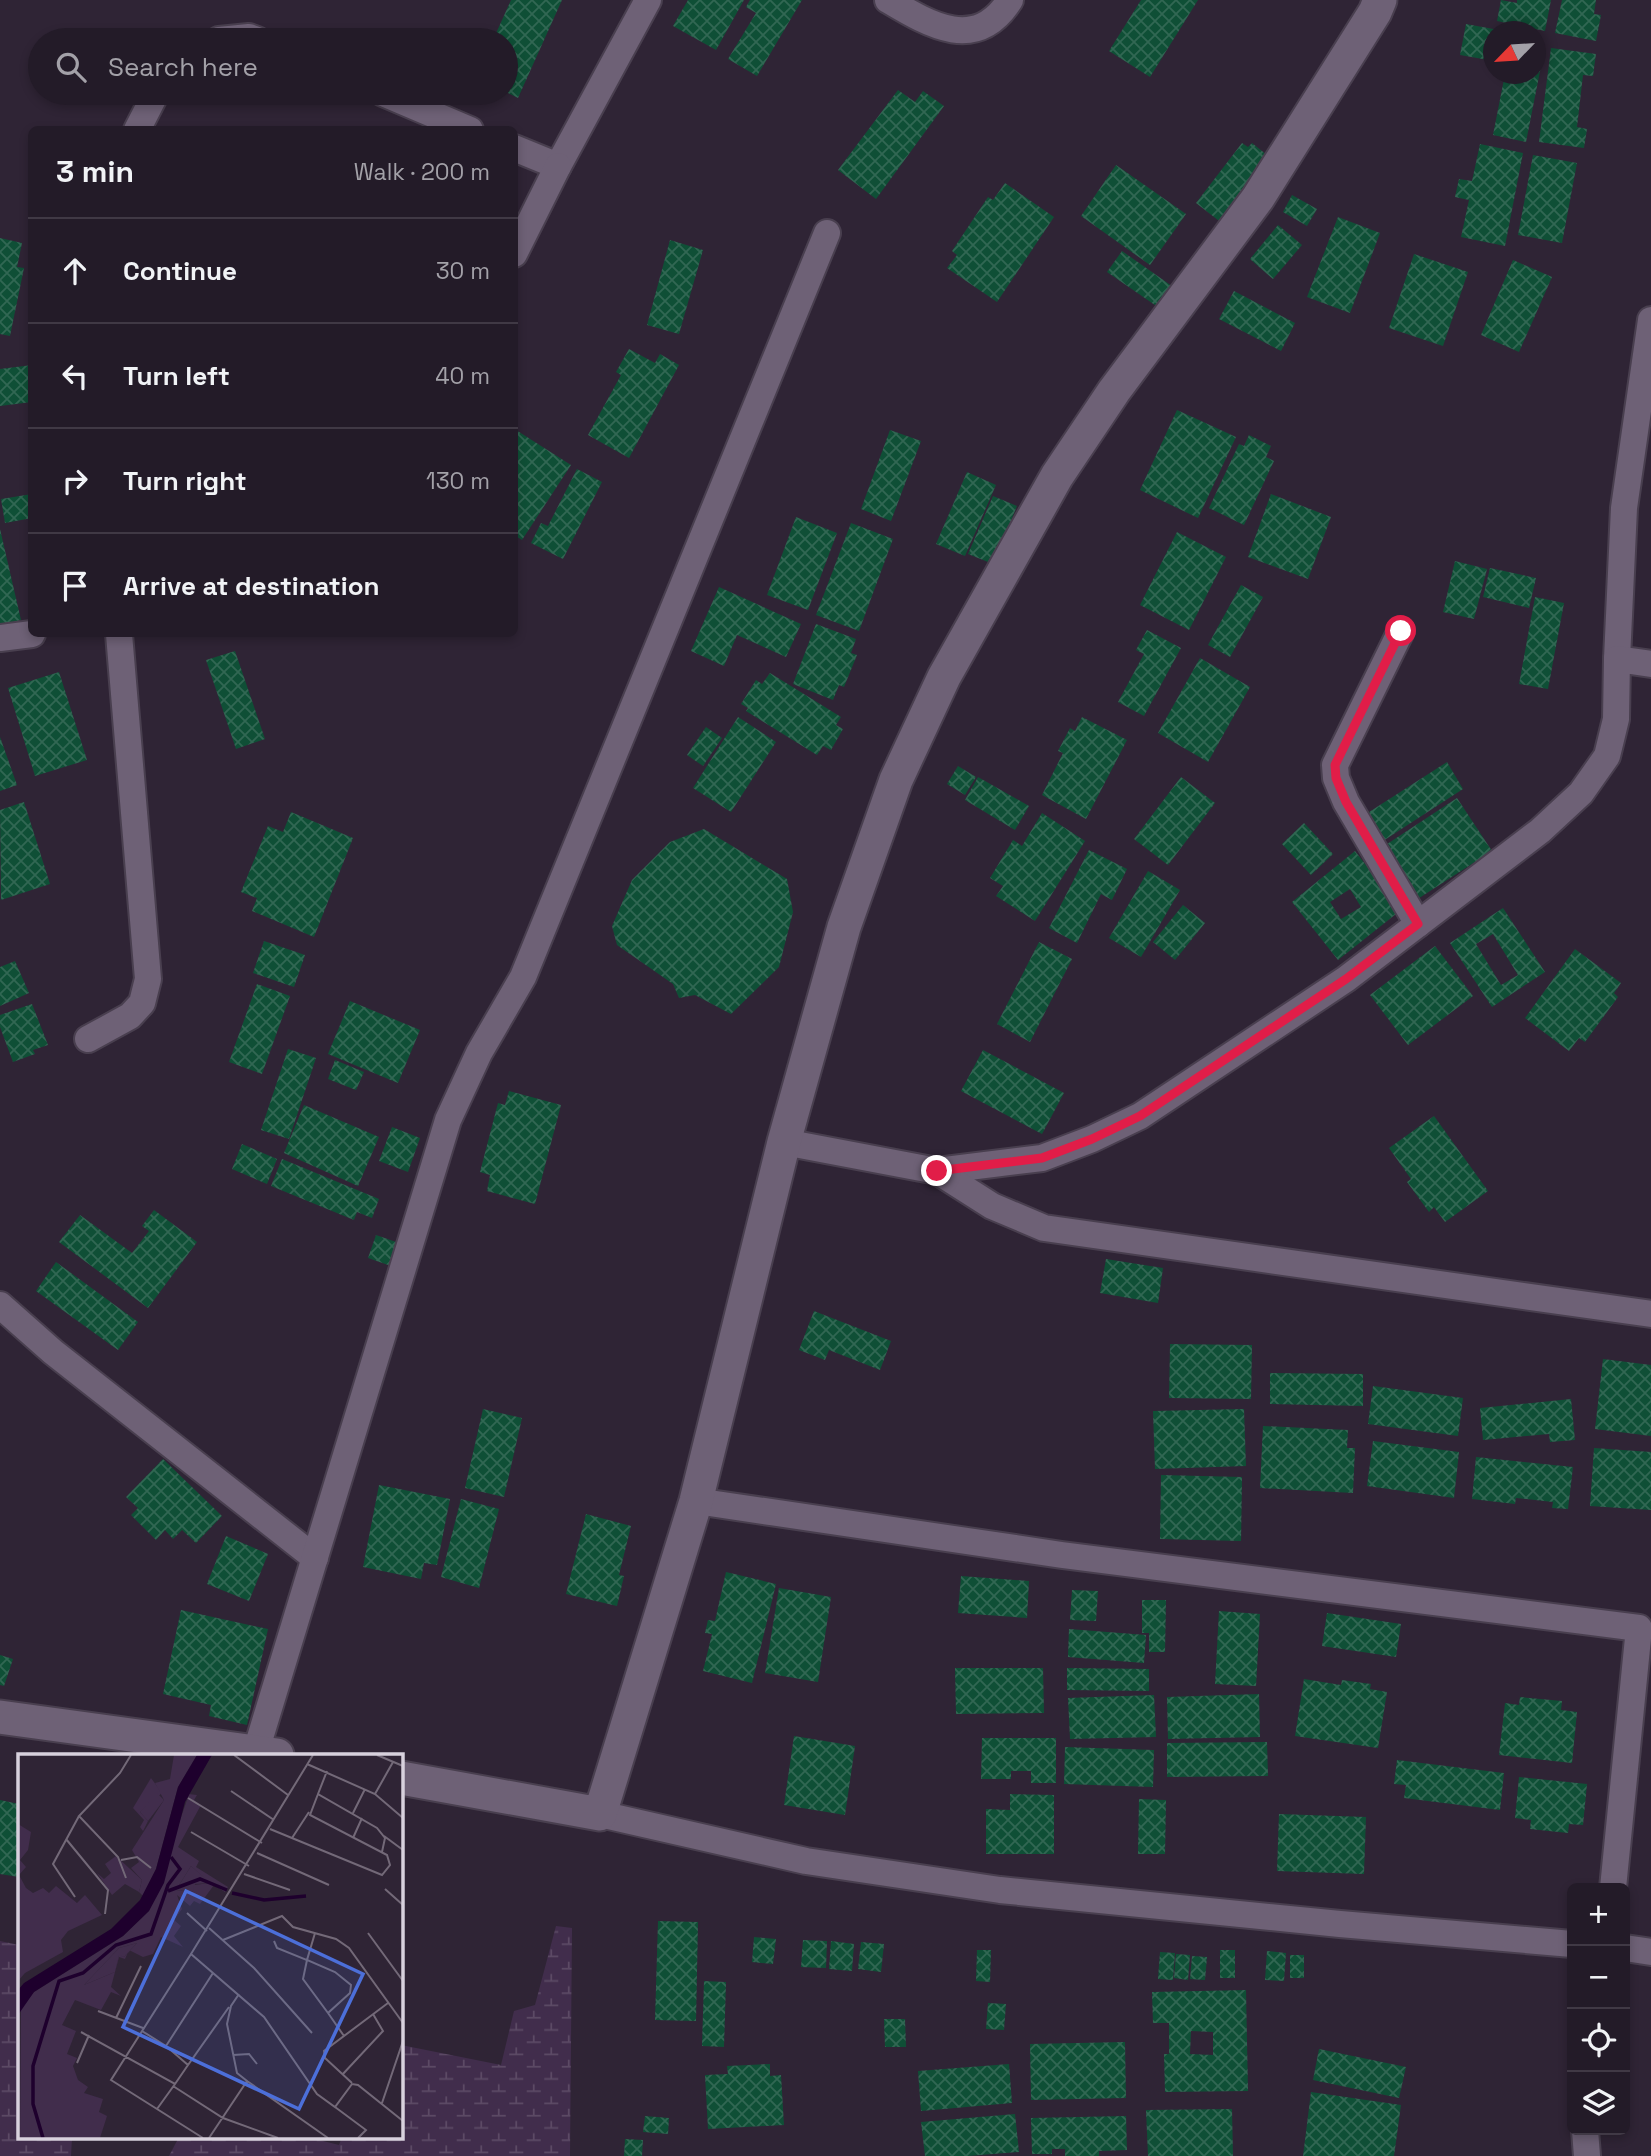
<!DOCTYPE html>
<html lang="en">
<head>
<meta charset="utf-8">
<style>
  :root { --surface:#231b28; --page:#2f2834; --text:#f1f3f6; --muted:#a3a1a8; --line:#403945 }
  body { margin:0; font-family:"Space Grotesk",sans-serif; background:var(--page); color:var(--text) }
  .controls { position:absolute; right:21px; bottom:21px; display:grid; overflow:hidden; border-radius:10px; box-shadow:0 4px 10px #0003 }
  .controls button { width:63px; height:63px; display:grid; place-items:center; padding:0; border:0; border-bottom:2px solid var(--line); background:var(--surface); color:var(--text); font:35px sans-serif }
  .compass { position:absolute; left:1483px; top:21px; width:63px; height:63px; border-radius:50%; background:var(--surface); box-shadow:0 4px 10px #0003; rotate:245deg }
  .stop { position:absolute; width:21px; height:21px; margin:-16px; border:5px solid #e11d48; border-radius:50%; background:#fff }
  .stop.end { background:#e11d48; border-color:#fff; box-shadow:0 2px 7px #0008 }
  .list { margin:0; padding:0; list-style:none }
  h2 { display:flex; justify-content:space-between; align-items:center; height:91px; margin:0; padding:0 28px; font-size:30px }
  h2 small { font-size:23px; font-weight:400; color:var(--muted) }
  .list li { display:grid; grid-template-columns:46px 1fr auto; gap:21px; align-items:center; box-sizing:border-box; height:105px; padding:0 28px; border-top:2px solid var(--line) }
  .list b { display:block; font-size:26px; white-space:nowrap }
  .list em { font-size:23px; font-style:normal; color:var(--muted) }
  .icon { flex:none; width:38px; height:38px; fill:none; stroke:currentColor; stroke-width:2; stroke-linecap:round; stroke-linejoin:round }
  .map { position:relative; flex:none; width:1651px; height:2156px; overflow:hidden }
  .search { position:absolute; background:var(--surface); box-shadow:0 4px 10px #0003; left:28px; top:28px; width:490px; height:77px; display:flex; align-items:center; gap:18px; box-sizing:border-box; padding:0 24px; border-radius:38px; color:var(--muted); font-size:26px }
  .panel { position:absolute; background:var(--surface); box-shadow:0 4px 10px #0003; left:28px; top:126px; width:490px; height:511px; border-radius:10px }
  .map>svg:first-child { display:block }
</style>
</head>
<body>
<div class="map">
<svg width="1651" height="2156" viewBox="0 0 1651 2156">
  <defs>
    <pattern id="wetland-marsh" width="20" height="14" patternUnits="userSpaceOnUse" patternTransform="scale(1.75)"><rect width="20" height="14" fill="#412d4c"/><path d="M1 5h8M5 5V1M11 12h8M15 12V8" fill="none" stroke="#5c4a65"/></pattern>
    <pattern id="building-cross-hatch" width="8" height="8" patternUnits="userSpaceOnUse" patternTransform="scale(1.75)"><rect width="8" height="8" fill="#0f4f36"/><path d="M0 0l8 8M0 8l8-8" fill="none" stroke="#316753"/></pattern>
  </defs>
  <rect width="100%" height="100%" fill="#2f2435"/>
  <g fill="url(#wetland-marsh)">
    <polygon points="556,1926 572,1928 570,2156 169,2156 179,2137 307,2137 339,2145 342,2137 401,2137 401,2045 501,2065 514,2011 535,2005"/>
    <polygon points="0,1941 19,1945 19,2137 72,2137 71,2156 0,2156"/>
  </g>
  <g fill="url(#building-cross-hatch)" fill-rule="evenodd">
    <polygon points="511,0 562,0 518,98 506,92 506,40 493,40"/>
    <polygon points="688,0 744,0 716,50 673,26"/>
    <polygon points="750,0 802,0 757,76 728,59 756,13 746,7"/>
    <polygon points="1141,0 1198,0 1150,77 1109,51"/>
    <polygon points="1501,0 1517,3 1517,0 1551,0 1545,31 1497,21"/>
    <polygon points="1562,0 1596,0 1594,14 1601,15 1596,41 1555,33"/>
    <polygon points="1466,24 1499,30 1494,32 1494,61 1460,55"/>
    <polygon points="1536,44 1545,46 1526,142 1493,135 1505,74 1536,74"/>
    <polygon points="1551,48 1596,54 1593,76 1583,75 1577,127 1587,129 1584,148 1539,142"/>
    <polygon points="898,90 915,102 923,91 944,106 876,199 838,170"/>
    <polygon points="1242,143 1248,147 1252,143 1267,155 1223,224 1196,203"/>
    <polygon points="1480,144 1523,153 1505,246 1461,237 1469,200 1455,197 1459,179 1472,181"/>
    <polygon points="1533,155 1577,163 1562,243 1518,235"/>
    <polygon points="1116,165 1186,214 1150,265 1081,216"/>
    <polygon points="1005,183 1054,217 997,302 947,268 957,255 952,251 988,197 993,200"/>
    <polygon points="1292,195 1317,209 1307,226 1283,212"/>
    <polygon points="1338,217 1380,233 1350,313 1307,297"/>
    <polygon points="1278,225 1302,245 1273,279 1250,259"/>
    <polygon points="0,238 22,243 17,267 24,268 10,336 0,334"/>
    <polygon points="670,240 703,250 679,334 647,325"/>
    <polygon points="1122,251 1179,291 1165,312 1107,272"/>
    <polygon points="1414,254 1468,272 1443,346 1389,328"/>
    <polygon points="1513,260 1552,277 1519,352 1481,335"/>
    <polygon points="1234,291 1295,323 1281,351 1219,319"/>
    <polygon points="629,349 655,363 660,354 679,365 629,458 588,435 621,375 616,372"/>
    <polygon points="32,365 32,402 0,406 0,369"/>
    <polygon points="1177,410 1236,437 1198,518 1140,490"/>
    <polygon points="516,430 571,465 522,540 514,535"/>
    <polygon points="890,430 921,441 891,521 861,509"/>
    <polygon points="1249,435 1271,446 1266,457 1274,461 1244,525 1209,508 1239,444 1244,446"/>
    <polygon points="577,469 602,482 563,559 531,543 541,523 548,526"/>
    <polygon points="967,472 996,485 965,556 936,544"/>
    <polygon points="32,494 32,518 5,523 1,499"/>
    <polygon points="1271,494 1331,517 1308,579 1248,557"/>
    <polygon points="993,496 1017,506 993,564 968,554"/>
    <polygon points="796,517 837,533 808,610 767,595"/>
    <polygon points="851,523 893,539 859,631 816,615"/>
    <polygon points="0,529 21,620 0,625"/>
    <polygon points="1177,532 1226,557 1189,630 1140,605"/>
    <polygon points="1455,561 1487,569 1474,619 1443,612"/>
    <polygon points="1490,568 1536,578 1529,608 1483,597"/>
    <polygon points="1241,585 1263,597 1230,657 1208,645"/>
    <polygon points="719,587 801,624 786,657 737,635 724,666 691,651"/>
    <polygon points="1535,597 1564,603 1548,689 1519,684"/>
    <polygon points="816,624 856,639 851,653 857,655 844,687 839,685 833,700 793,684"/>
    <polygon points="1147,630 1181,648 1144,716 1118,702 1144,654 1136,650"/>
    <polygon points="235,651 265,739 236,749 206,660"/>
    <polygon points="1200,658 1250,687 1208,762 1158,733"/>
    <polygon points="59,672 87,760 35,776 8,688"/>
    <polygon points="770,673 841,717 836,725 843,729 831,750 823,746 817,755 746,711 748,708 741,704 756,680 762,684"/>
    <polygon points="738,717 776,742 731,812 693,788"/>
    <polygon points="1082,717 1127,740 1086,819 1042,795 1063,753 1058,751 1070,728 1075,731"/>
    <polygon points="706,727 722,738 703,766 687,755"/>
    <polygon points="0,737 17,785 0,791"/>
    <polygon points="1447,762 1463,789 1383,841 1366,814"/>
    <polygon points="958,766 976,777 965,795 947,784"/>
    <polygon points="978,777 1029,806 1015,830 965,800"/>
    <polygon points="1181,777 1215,803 1168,865 1134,839"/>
    <polygon points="1457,798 1492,851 1413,902 1378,850"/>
    <polygon points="24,802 50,884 1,900 0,810"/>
    <polygon points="291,812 353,838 314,937 252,911 257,898 241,892 268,826 283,832"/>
    <polygon points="1042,813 1085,841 1035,921 996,896 1003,886 990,878 1013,840 1022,846"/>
    <polygon points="1304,823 1333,854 1311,875 1282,844"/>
    <polygon points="704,829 787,879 793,912 779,967 731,1014 695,995 679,998 673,984 617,945 612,926 632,880 670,842"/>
    <polygon points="1089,850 1127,869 1112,900 1101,894 1077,943 1049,928"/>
    <path d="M1355,851L1401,910L1338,960L1292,902ZM1350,889L1361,907L1341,919L1330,902Z"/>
    <polygon points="1148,871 1180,890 1141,957 1109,938"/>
    <polygon points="1183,905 1205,923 1175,960 1153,942"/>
    <path d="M1503,908L1545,972L1492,1007L1450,943ZM1493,934L1518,975L1501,985L1476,944Z"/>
    <polygon points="264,941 305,955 294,987 253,973"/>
    <polygon points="1039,942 1072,959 1030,1042 997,1024"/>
    <polygon points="1435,946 1473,996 1408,1045 1370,995"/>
    <polygon points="1575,949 1621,983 1614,993 1618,997 1585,1042 1579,1038 1569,1051 1525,1018"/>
    <polygon points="15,961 29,993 0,1006 0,967"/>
    <polygon points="257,984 290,996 262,1074 229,1062"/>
    <polygon points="350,1001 420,1030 398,1083 328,1054"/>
    <polygon points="32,1004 48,1045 33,1050 35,1054 13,1062 0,1027 0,1015"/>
    <polygon points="288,1049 316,1058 289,1139 261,1130"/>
    <polygon points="983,1050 1064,1093 1042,1134 961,1091"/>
    <polygon points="335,1060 364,1072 356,1090 328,1079"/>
    <polygon points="509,1091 561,1105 535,1204 487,1191 490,1175 480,1172 498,1103 505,1105"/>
    <polygon points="304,1105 379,1137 358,1186 284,1153"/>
    <polygon points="1434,1116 1488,1191 1445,1222 1434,1207 1429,1212 1407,1182 1411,1179 1389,1148"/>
    <polygon points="392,1127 420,1138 408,1172 379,1161"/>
    <polygon points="242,1144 277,1159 267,1184 232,1169"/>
    <polygon points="282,1159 379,1199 372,1218 357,1212 354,1220 271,1186"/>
    <polygon points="154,1210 197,1242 148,1308 59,1242 80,1215 132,1253 149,1231 142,1226"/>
    <polygon points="376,1235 399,1243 391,1266 368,1258"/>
    <polygon points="1106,1259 1163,1268 1158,1303 1100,1293"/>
    <polygon points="56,1262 138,1322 118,1350 36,1291"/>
    <polygon points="814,1311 891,1341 880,1370 829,1350 825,1360 799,1350"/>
    <polygon points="1170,1344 1252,1345 1251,1399 1169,1398"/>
    <polygon points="1603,1359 1651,1365 1651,1436 1595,1429"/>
    <polygon points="1270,1373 1363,1374 1363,1406 1270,1404"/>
    <polygon points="1373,1386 1463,1398 1458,1436 1368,1424"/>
    <polygon points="1571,1399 1575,1440 1550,1442 1549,1434 1483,1440 1480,1408"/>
    <polygon points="483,1409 522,1418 504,1497 465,1488"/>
    <polygon points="1244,1409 1246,1466 1155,1469 1153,1411"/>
    <polygon points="1263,1426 1348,1430 1347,1448 1355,1448 1353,1493 1260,1488"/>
    <polygon points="1373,1441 1459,1452 1454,1498 1367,1486"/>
    <polygon points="1594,1448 1651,1452 1651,1510 1590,1506"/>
    <polygon points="1476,1457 1573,1467 1568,1509 1552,1508 1553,1502 1516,1498 1515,1504 1472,1499"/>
    <polygon points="163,1459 222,1516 196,1543 182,1530 173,1539 165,1530 156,1540 131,1515 138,1508 126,1497"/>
    <polygon points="1161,1475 1242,1477 1241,1541 1160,1539"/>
    <polygon points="379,1485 450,1499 437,1565 424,1563 421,1579 363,1567"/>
    <polygon points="461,1499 499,1509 479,1588 441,1577"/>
    <polygon points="586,1514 631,1526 619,1575 624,1576 617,1606 566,1594"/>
    <polygon points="226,1536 268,1554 249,1601 207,1584"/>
    <polygon points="726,1572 776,1584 752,1683 703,1671 712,1634 705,1633 708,1620 715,1621"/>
    <polygon points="961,1576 1029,1581 1027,1618 958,1613"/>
    <polygon points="779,1588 831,1597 818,1682 765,1673"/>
    <polygon points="1072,1590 1098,1591 1096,1621 1070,1620"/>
    <polygon points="1142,1600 1166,1600 1165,1652 1149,1652 1149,1633 1142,1633"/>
    <polygon points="181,1610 268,1629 247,1725 209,1716 211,1705 163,1694"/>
    <polygon points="1219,1611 1260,1614 1256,1686 1215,1684"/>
    <polygon points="1327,1613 1401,1624 1396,1657 1322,1646"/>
    <polygon points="1069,1629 1146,1635 1144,1663 1068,1657"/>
    <polygon points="0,1655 13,1659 4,1686 0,1685"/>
    <polygon points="955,1668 1043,1668 1044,1713 956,1714"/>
    <polygon points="1067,1668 1149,1669 1149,1691 1067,1690"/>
    <polygon points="1304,1679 1341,1685 1342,1680 1371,1684 1370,1689 1387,1692 1378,1748 1295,1736"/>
    <polygon points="1259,1694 1260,1737 1168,1739 1167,1697"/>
    <polygon points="1154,1695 1156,1737 1070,1739 1068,1698"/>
    <polygon points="1520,1697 1562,1701 1561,1710 1577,1712 1572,1763 1499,1755 1505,1703 1519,1705"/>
    <polygon points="794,1736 855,1746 845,1815 784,1805"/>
    <polygon points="982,1738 1056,1738 1056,1783 1031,1783 1031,1771 1011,1771 1011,1779 981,1779"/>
    <polygon points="1267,1742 1268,1776 1167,1777 1167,1743"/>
    <polygon points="1065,1747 1154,1750 1153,1787 1064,1784"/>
    <polygon points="1397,1760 1504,1773 1500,1810 1404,1798 1406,1785 1394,1784"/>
    <polygon points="1519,1777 1587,1784 1583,1825 1569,1824 1568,1833 1530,1829 1531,1820 1515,1818"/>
    <polygon points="1010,1794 1054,1795 1054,1854 986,1854 986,1809 1010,1810"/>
    <polygon points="1139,1799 1166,1800 1165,1854 1138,1854"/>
    <polygon points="0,1800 19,1804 19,1877 0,1874"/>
    <polygon points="1279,1814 1366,1817 1364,1874 1277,1871"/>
    <polygon points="658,1921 698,1922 696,2021 655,2020"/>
    <polygon points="754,1937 776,1939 773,1964 752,1962"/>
    <polygon points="803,1940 827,1941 826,1968 801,1967"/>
    <polygon points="831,1941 854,1944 852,1971 829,1969"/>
    <polygon points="861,1942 884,1944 881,1972 858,1969"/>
    <polygon points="977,1950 991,1950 990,1982 976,1981"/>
    <rect x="1220" y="1950" width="15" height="28"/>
    <polygon points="1267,1951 1286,1953 1284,1981 1265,1980"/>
    <polygon points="1160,1952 1175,1953 1173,1980 1158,1979"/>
    <polygon points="1176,1954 1190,1955 1188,1980 1174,1978"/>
    <rect x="1290" y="1955" width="14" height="23"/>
    <polygon points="1192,1956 1207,1957 1205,1980 1190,1979"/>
    <polygon points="704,1981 726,1982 724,2047 702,2046"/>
    <path d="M1246,1990L1248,2091L1165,2092L1164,2054H1169V2023H1153L1152,1992ZM1191,2031L1213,2032V2055L1190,2054Z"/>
    <polygon points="988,2003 1006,2004 1004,2030 986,2029"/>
    <polygon points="884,2019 905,2019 906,2047 885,2047"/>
    <polygon points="1125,2042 1126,2098 1031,2100 1030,2044"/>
    <polygon points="1319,2049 1406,2067 1399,2098 1313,2080"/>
    <polygon points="770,2064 770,2076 781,2075 784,2125 708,2129 705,2075 728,2074 727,2066"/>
    <polygon points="1009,2064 1012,2103 921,2111 918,2071"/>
    <polygon points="1311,2092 1401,2105 1394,2156 1303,2156"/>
    <polygon points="1232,2109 1233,2156 1148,2156 1146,2110"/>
    <polygon points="1015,2114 1019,2152 968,2156 925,2156 921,2122"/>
    <polygon points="645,2116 669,2118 668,2134 643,2132"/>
    <polygon points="1126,2116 1127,2150 1099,2151 1099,2156 1065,2156 1065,2149 1052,2149 1052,2154 1032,2154 1031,2118"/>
    <polygon points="625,2139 643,2140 642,2156 624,2156"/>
  </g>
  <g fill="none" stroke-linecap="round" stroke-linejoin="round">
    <g stroke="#493f4f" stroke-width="30">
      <g id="minor">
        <path d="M888,0C930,25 976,53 1010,0"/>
        <polyline points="219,40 249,37 257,40"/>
        <polyline points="383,93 470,130"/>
        <polyline points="137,130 156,93"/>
        <polyline points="514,148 558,166 648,0"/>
        <polyline points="514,254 558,166"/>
        <polyline points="1401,631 1335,765 1336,778 1346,802 1418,924"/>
        <polyline points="0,638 32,634"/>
        <polyline points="1617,659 1624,508 1651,320"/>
        <polyline points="88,1039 130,1016 142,1003 148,979 119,634"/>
        <polyline points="784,1142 937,1171 1042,1158 1092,1139 1140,1116 1346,979 1540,831 1581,793 1607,756 1616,719 1617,659 1651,664"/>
        <polyline points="937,1171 992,1206 1044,1228 1651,1314"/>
        <polyline points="0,1305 53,1352 315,1558"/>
        <polyline points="696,1501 1062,1555 1639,1628 1613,1888"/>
        <polyline points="256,1751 448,1120 479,1053 523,977 827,233"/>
        <polyline points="600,1814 806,1861 1000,1890 1340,1924 1572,1944"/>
        <polyline points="1625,1948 1651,1952"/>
        <polyline points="1585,2130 1587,2156"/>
      </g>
    </g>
    <g stroke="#493f4f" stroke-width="37">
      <g id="tertiary">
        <polyline points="0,1717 277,1755"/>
        <polyline points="401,1778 600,1814 696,1501 784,1142 844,927 896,780 944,677 1057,476 1114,391 1258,198 1375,12 1380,0"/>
      </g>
    </g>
    <use href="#minor" stroke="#6e6176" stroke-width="26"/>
    <use href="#tertiary" stroke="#6e6176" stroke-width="33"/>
  </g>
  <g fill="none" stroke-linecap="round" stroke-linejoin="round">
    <polyline stroke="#e11d48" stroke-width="9" points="937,1171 1042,1158 1092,1139 1140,1116 1346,979 1418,924 1346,802 1336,778 1335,765 1401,631"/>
  </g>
  <g transform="translate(18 1754)">
    <rect width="385" height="385" fill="#2f2435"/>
    <path d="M133,24L144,39L122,58L130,67L125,77L122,73L126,66L115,54ZM98,102L124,126L121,138L107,130L94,141L79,119L86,125L93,119L87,110Z" fill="#412d4c"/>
    <path d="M139,39L146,46L130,67L122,58ZM173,112L193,129L177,130L176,138L158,136ZM119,189L106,203L101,202L97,218L66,231L101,194Z" fill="#412d4c"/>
    <path d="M156,1H179L160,33L138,115L125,142L121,138L124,126L113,114L121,108L114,96L146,46L137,29L152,25ZM171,40L179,41L176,46L183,51L160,93L181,107L178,113L210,133L207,138L196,131L182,150L176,147L172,152L159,141L164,155L156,166L163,172L156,182L165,193L143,183L135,200L125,203L111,196L107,205L101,203L93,233L103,242L93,238L83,256L57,246L44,271L58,277L49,300L59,304L55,312L60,326L70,333L66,339L85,345L81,358L89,362L82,384H2L3,254L16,238L105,182L131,157ZM173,112L192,129L176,131L175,138L158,136ZM119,189L106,203L101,201L97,218L66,231L101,194ZM0,70L13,78L10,96L2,106L8,113L1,121L8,134L15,139L25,134L31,139L38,132L59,149L67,141L84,161L50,177L43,186L45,198L7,219L0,227Z" fill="#412d4c" fill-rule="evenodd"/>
    <path d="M179,1H194L167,48L146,129L131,157L105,182L16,238L0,261V236L6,229L93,175L122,146L138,115L160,33Z" fill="#1e002d"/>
    <path fill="none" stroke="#1e002d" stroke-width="3.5" d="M150,137L182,125L209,136M214,139L246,146L288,142M25,384L15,350V312L41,227L65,219L98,191L133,180L150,131L162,115L153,103"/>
    <path fill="none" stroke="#736978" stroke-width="2" d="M216,1L270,41M295,1L173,200L246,263L299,340L317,353L334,330L340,331L385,367M359,1L385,12M289,10L357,40L385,64M309,17L300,40L359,74L367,84L364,98M213,37L256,66M357,40L375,8M170,44L244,89M335,59L347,35M252,75L364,121L372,111L369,101L292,61L300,40M173,78L231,112M366,82L385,96M274,84L291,58M335,84L344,64M48,85L90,136L87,160M239,99L311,131M103,106L119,103L133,114M226,120L272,136M108,124L100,103L61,62L102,19L113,1M367,135L385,151M57,143L35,110L61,62M169,159L189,177M191,174L236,214L294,279M297,179L289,206L317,218L333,231L332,239L310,259L326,282M350,179L385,227M205,186L264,162L275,173L318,185L331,194L385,269M256,187L259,194L289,206L285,225L310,259M173,200L93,326L185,384M80,257L125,274M98,264L123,212M124,277L148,292L195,219M63,278L157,330L170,311M148,292L170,311L211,253M215,301L231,300L239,310M59,309L71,281M324,321L365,277L355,260M229,327L310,384M334,329L307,304L306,297L370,249M155,332L205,364L260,384M364,349L385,287M317,353L348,376L340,384M139,355L157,330M191,384L229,327L219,319L209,270L213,252L221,240"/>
    <path fill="#4c6fd9" fill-opacity="0.15" stroke="#4c6fd9" stroke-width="3.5" d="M168,137L345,220L281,355L105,273Z"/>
    <rect width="385" height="385" fill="none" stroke="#d8d1dd" stroke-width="3.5"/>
  </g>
</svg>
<div class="controls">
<button>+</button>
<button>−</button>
<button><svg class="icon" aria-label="locate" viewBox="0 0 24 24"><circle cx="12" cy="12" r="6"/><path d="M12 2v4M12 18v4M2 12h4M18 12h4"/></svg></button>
<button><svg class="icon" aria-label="layers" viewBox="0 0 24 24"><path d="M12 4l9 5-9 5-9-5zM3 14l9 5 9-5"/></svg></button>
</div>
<svg class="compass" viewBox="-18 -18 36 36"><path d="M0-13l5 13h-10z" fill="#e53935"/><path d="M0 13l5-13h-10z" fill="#a3a1a8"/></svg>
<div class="stop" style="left:1401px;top:631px"></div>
<div class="stop end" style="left:937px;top:1171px"></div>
<div class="search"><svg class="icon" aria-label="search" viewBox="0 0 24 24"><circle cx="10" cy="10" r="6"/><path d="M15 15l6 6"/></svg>Search here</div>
<section class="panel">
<h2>3 min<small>Walk · 200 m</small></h2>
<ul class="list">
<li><svg class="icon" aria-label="ahead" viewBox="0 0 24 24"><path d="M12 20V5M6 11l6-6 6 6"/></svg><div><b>Continue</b></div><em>30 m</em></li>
<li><svg class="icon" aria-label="left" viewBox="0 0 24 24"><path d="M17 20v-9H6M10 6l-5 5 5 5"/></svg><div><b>Turn left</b></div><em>40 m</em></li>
<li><svg class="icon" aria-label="right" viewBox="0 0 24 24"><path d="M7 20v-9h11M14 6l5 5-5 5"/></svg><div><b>Turn right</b></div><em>130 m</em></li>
<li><svg class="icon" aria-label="arrive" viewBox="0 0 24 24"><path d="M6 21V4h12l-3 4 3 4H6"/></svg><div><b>Arrive at destination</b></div></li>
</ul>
</section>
</div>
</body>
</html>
